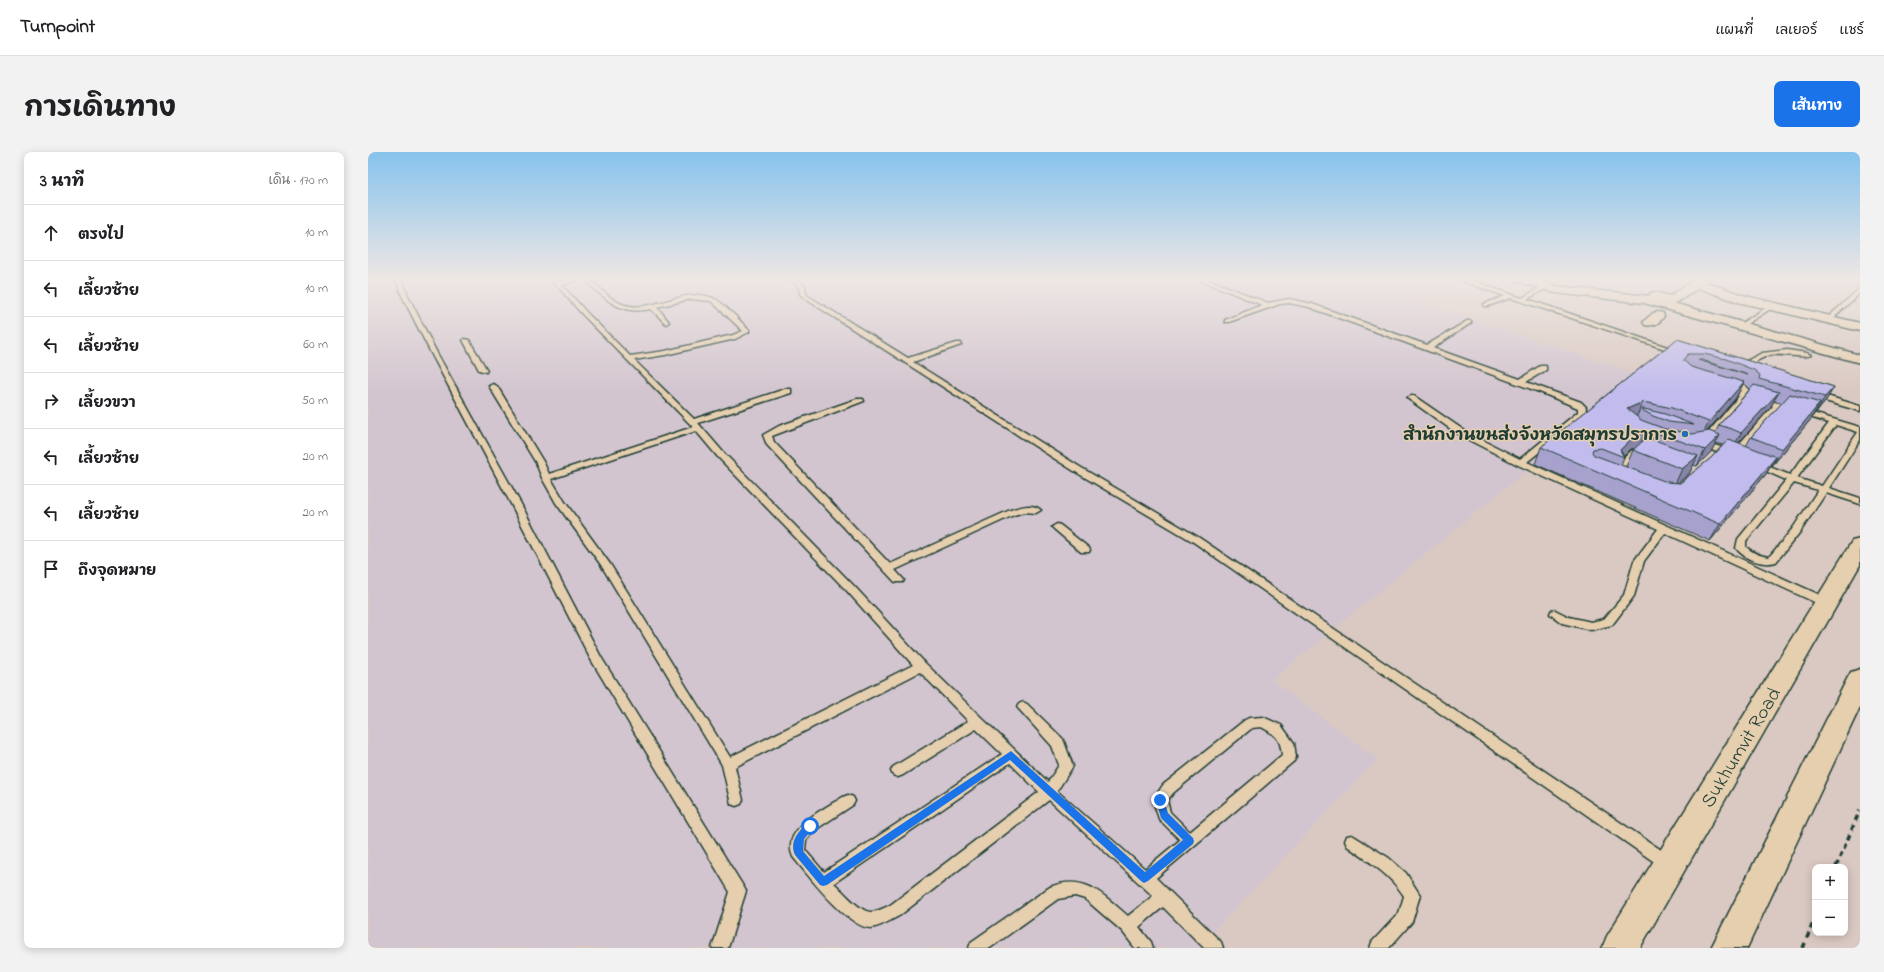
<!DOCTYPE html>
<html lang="th">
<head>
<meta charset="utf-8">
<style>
  :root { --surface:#fff; --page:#f2f2f2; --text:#202124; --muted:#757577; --line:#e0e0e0; --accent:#1a73e8 }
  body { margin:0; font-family:"Indie Flower","Playpen Sans Thai",sans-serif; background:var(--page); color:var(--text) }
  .controls { position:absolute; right:12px; bottom:12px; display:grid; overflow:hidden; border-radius:8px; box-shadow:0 2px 10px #0003 }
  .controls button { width:36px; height:36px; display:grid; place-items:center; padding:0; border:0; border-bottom:1px solid var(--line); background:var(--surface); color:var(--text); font:20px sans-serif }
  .stop { position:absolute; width:12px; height:12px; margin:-9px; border:3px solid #1a73e8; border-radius:50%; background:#fff }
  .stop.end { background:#1a73e8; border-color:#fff; box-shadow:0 1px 4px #0008 }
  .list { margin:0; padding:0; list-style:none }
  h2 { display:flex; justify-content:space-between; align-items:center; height:52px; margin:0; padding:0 16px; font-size:17px }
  h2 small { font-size:13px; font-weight:400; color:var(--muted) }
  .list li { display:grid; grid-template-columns:26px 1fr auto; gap:12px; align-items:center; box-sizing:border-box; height:56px; padding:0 16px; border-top:1px solid var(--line) }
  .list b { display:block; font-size:15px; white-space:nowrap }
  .list em { font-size:13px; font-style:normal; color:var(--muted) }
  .icon { flex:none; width:22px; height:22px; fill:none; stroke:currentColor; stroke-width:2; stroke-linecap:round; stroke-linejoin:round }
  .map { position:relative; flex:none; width:1492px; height:796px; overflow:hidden; border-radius:8px }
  header { display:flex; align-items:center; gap:24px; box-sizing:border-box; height:56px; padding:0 20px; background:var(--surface); border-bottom:1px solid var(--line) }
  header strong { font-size:19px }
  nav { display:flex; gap:22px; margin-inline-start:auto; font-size:14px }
  .intro { display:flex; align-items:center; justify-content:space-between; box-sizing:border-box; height:96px; padding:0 24px }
  h1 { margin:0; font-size:28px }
  .button { padding:10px 18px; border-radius:8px; background:var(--accent); color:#fff; font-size:14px; font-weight:700 }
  main { display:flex; gap:24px; padding:0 24px }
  aside { flex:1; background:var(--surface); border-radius:8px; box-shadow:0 2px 10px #0003 }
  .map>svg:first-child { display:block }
</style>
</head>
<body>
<header>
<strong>Turnpoint</strong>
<nav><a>แผนที่</a><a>เลเยอร์</a><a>แชร์</a></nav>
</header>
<div class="intro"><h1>การเดินทาง</h1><a class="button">เส้นทาง</a></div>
<main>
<aside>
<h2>3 นาที<small>เดิน · 170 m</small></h2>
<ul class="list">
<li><svg class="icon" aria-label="ahead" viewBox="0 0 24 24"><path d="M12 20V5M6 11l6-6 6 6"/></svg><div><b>ตรงไป</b></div><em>10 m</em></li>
<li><svg class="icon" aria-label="left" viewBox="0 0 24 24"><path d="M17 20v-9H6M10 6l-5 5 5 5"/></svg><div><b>เลี้ยวซ้าย</b></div><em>10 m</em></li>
<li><svg class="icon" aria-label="left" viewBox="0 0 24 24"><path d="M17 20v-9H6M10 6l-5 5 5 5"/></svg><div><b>เลี้ยวซ้าย</b></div><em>60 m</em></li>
<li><svg class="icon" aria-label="right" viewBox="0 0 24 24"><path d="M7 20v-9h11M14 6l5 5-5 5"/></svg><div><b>เลี้ยวขวา</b></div><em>50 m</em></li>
<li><svg class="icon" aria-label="left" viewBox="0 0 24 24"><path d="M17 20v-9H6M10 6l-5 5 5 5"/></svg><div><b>เลี้ยวซ้าย</b></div><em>20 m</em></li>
<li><svg class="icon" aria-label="left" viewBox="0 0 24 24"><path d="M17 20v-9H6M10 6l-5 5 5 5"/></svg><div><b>เลี้ยวซ้าย</b></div><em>20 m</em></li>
<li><svg class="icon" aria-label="arrive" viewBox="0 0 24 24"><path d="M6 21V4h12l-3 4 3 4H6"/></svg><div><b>ถึงจุดหมาย</b></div></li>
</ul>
</aside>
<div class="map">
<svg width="1492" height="796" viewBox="0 0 1492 796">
  <rect width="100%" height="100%" fill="#dac9c2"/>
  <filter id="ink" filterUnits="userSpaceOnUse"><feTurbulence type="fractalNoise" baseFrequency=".025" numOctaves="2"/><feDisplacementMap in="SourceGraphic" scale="8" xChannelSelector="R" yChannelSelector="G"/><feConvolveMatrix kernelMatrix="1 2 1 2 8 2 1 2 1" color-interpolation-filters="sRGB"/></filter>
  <g filter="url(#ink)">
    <polygon fill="#d3c5cf" points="0,127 363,127 388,145 450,127 983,127 1274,224 904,528 1010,607 830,796 0,796"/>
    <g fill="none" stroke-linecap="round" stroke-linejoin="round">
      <g stroke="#1f3d34" stroke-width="3">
        <g id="lane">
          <polygon points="28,127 34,127 40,144 69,201 153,352 233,505 375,734 378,739 360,796 344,796 362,740 222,506 143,352 63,201 34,144"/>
          <path d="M183,127H189L192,130L202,127H213L194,133L219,161L262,204L297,199L365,183L375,179L343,149L323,147L289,155L301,170L298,172L283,157C254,163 241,150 221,132V130H225C234,138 245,150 257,153C285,161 321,133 347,147C357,152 373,170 381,178V180L367,187L297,203L266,208L326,267L417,237H423V241L330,271L355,300L487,435L557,511L680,630L691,613L684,594L649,555L651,552L655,550L659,552L695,587L705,614L689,639L777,717L812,688L791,667L785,648L795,633L877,568L881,566L895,565L913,573L926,591L928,605L926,609L788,726L853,790L855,796H836L795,755L771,775L783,790L785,796H767L754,779L717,747L707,744L690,747L622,796H601L603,790L682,735C717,721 735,743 760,764L785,744L681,648L531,764C523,768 512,775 503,776C480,776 439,722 425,705C412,677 456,657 475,645L480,643L485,645L487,649L485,653L447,678L438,688L437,698L456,720L634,602L608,577L535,623L530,625L525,623L523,619L525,615L600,569L552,520L367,615L375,648L373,652L368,654L363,652L354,613L233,413L188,351L174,326L168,311L121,234L125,232L129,234L176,311L181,322L325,275L215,163ZM328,279L349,304L479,439L545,513L362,605L242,412L197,350L183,327ZM893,575C907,582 913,587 914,603L822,680L802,660L799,649L805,641L884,576ZM642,611L671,640L521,754C515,756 509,760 503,760C492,760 474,738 466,731Z"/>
          <polygon points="422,127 429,127 437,134 438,142 440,144 540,206 589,191 593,191 593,193 545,210 712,315 830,385 1305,706 1307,711 1305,716 1300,718 1295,716 824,389 706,319 436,146 432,142 431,135"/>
          <polygon points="830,127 839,127 900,151 921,147 944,152 1059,193 1099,169 1103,169 1103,171 1065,196 1152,227 1172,214 1178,214 1178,218 1158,230 1213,250 1218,255 1217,263 1159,310 1463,448 1464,451 1459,455 1455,454 1297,381 1276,409 1266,444 1244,473 1223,478 1194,471 1182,462 1183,459 1187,458 1201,465 1223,470 1236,467 1256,443 1266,409 1290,377 1150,313 1091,283 1039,246 1043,244 1046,244 1097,279 1152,307 1210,260 1210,256 1174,241 941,155 921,151 912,152 861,170 857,170 857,168 894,153"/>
          <polygon points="1089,127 1099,127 1154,146 1175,134 1179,134 1179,136 1159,147 1314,200 1309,201 1143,146 1120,154 1116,154 1116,152 1137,144"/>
          <polygon points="1492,136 1492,141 1462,169 1458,169 1458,167"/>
          <polygon points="1402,153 1407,154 1374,175 1369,174"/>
          <polygon points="96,187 101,188 119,218 118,220 111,218 95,188"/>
          <path d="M1419,198L1439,201L1443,203C1437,207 1412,201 1402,203C1393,205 1373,220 1367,215L1394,201Z"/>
          <path d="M1358,228L1376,232L1383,239L1380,242L1492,275V288L1461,336L1492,346V352L1458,341L1432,380L1408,410C1394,414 1376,407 1368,396L1370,387L1418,328L1384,313L1385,311H1391L1422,323L1461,271L1412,256L1369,305H1363L1329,293V289H1333L1371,244L1356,240V236L1375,239L1370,236L1358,232ZM1377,246L1405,254L1365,299L1340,291ZM1468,273L1490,280L1454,334L1429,326ZM1426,331L1450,338L1425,376L1401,405C1392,404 1385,401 1378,395V389Z"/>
          <polygon points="1443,241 1449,241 1492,254 1492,259 1443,245"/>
          <path d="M489,247H495L496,249L404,284L406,290L522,412L640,359C649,356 664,350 673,358L668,361L656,360L646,363L527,418L536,428L535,430H527L399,293L395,283L411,274Z"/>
          <polygon points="1275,297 1279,300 1278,302 1269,303 1255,316 1261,321 1260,323 1254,323 1246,316 1264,298"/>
          <polygon points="689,372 692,373 721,396 722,398 721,400 713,400 686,377 684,375"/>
          <path d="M984,683L1021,706L1038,721L1052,743L1044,770L1021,796H1002L1004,790L1031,761L1036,744C1022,722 1000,709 979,694L977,689L979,684Z"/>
        </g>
      </g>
      <g stroke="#1f3d34" stroke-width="3">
        <g id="street">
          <polygon points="1147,127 1167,127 1188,134 1281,144 1283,141 1287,140 1302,144 1326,127 1340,127 1337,130 1378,144 1492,171 1492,179 1370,150 1330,136 1310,150 1305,151 1492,203 1492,211 1276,151 1187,141 1149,129"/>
          <path d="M1290,160L1295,161L1296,164C1292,171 1285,175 1277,173L1275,170L1285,161Z"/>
        </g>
      </g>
      <g stroke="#1f3d34" stroke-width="3">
        <g id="highway">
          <polygon points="1492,387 1492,413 1272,796 1234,796 1239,784 1481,394 1484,389"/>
          <polygon points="1492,517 1492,555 1379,796 1343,796 1479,527 1483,520"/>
        </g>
      </g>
      <g stroke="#1f3d34" stroke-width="3.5" stroke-dasharray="5.5 4.5" stroke-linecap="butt">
        <polyline points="1468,715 1492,658"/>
        <polyline points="1435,796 1447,766"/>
      </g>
      <use href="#lane" fill="#e5cfaf" fill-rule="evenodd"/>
      <use href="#street" fill="#e5cfaf" fill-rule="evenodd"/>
      <use href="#highway" fill="#e5cfaf" fill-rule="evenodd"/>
    </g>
    <path fill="#a7a2cd" stroke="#1f3d34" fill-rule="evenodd" d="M1309,187L1466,235L1457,250L1448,261H1447L1443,267L1404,314H1403L1398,322L1342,389L1167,312L1173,295ZM1375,232L1378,233L1382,237L1351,273L1347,281L1338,280L1368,246ZM1406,249L1414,251L1383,285L1378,294L1370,291L1402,256ZM1347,291L1355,293L1343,306L1312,331H1309L1321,322L1325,313L1329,314L1343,300ZM1267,296L1265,298L1258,315L1253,313L1256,305V304L1263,297Z"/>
    <g fill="#8884a7" stroke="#1f3d34">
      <polygon points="1376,230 1368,246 1333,286 1341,270"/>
      <polygon points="1466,235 1457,250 1448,261 1457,245"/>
      <polygon points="1411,240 1402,256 1364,298 1373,281"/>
      <polygon points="1275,250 1268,266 1259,257"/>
      <polygon points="1452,251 1443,267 1404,314 1414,297"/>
      <polygon points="1278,280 1271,296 1263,297 1256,304 1252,298 1270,281"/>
      <polygon points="1352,283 1343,300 1329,314 1337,298"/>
      <polygon points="1330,304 1321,322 1306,334 1314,317"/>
      <polygon points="1408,305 1398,322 1342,389 1352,372"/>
    </g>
    <g fill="#c2bcee" stroke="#1f3d34">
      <polygon points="1309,187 1466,235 1457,245 1391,227 1392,223 1386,218 1358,207 1336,202 1320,202 1315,208 1323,215 1376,230 1341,270 1304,256 1275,250 1259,257 1273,268 1297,277 1324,282 1341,279 1352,283 1337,298 1296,283 1278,280 1270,281 1252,298 1256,305 1233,296 1225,297 1224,300 1226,303 1299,330 1312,331 1343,306 1361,287 1408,305 1352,372 1173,295"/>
      <polygon points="1330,208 1334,208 1380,223"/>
      <polygon points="1386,233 1411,240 1373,281 1364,277 1351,273"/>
      <polygon points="1422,242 1452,251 1414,297 1383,285"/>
      <polygon points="1276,257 1297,262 1326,273 1301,270 1285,264 1274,258"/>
      <polygon points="1277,287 1284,287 1330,304 1314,317 1265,298"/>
    </g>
  </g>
  <linearGradient id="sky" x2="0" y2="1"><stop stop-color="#86c3ed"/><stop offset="0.53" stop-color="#eee7e4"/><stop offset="1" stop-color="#eee7e4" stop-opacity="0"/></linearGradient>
  <rect width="1492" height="239" fill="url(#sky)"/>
  <path fill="#1a73e8" d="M643,599L777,720L815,688L793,666L788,648L789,645H795L800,661L825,686L826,689L825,692L780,729L776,731L773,729L642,608L459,733L455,734L452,733L427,703C421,690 430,680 439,671H445L447,674L436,687L435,699L456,724Z"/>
  <circle fill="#1f6fb2" stroke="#e5cfaf" stroke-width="1.5" cx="1317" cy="282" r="4"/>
  <g text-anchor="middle" stroke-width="3" stroke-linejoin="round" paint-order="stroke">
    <g font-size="17" font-weight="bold" fill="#1f3d34" stroke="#e5cfaf" text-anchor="end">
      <text x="1309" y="288">สำนักงานขนส่งจังหวัดสมุทรปราการ</text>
    </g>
    <g font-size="20" fill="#1f3d34" stroke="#e5cfaf">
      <text transform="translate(1372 595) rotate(-59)" y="7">Sukhumvit Road</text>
    </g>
  </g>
</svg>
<div class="controls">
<button>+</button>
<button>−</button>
</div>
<div class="stop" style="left:442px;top:674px"></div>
<div class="stop end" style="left:792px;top:648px"></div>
</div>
</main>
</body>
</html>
